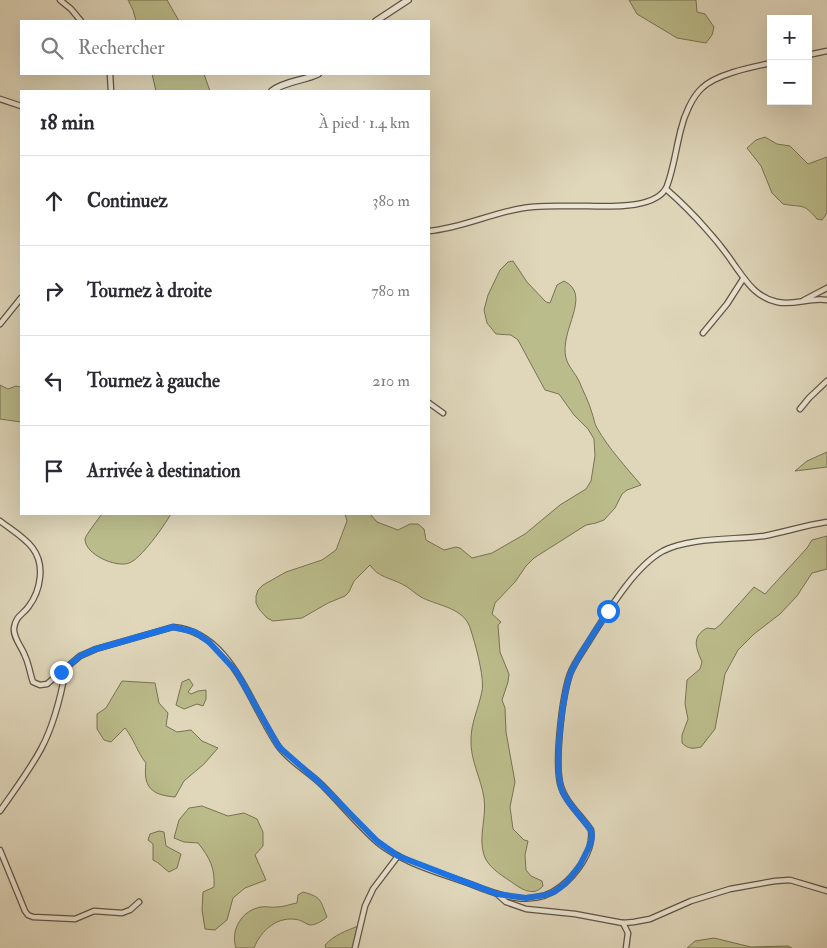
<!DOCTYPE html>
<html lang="fr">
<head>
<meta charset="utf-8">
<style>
  :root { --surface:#fff; --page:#f7f7f7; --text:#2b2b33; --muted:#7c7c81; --line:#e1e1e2 }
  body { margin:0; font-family:"IM FELL Double Pica",serif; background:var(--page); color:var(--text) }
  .controls { position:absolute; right:15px; top:15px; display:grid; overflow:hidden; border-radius:0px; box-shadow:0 5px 20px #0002 }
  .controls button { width:45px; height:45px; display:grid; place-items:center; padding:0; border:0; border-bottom:1px solid var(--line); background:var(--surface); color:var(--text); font:25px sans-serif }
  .stop { position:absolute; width:15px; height:15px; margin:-11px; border:4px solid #1a73e8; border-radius:50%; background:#fff }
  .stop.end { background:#1a73e8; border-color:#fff; box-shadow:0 1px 5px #0008 }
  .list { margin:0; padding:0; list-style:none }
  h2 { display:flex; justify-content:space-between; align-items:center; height:65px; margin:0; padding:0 20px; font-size:21px }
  h2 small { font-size:16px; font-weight:400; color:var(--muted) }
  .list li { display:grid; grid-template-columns:32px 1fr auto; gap:15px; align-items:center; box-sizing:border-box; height:90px; padding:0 20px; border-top:1px solid var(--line) }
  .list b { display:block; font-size:19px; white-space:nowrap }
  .list em { font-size:16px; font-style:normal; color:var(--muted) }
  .icon { flex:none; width:28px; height:28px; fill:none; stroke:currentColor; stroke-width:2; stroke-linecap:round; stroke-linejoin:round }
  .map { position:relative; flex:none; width:827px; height:948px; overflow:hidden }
  .search { position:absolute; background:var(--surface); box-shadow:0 5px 20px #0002; left:20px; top:20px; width:410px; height:55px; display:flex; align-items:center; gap:12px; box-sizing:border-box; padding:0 18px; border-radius:0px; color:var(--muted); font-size:19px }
  .panel { position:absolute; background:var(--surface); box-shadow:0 5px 20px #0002; left:20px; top:90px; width:410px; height:425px; border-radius:0px }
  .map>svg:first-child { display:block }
</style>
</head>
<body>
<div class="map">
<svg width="827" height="948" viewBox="0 0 827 948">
  <rect width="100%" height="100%" fill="#e0d7bb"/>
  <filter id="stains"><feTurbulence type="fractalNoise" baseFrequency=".004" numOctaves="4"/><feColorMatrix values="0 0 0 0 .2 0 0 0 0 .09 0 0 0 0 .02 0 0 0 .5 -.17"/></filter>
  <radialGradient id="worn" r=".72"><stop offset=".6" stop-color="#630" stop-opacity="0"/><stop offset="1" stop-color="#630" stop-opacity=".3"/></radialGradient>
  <g fill="#bbbc8b" stroke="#787354">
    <polygon points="128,0 167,0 179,21 136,21 133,10"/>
    <polygon points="629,0 696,0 697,12 705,14 714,27 712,35 706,43 677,38 637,14"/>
    <polygon points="152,74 204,74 210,91 156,91"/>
    <path d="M765,137L777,144L790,146L808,164L827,157V213L822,220L817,219C803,202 802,208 783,204L772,193L761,166L747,148L756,140Z"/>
    <path d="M513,261L527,282L546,302L550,303L557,285L564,281C593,295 559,330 566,358C568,366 575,373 579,381C583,391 589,402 592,413C594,418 594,423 597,428C609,449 626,467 641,485L627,490L622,494L615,508L604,520L596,523L586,525L534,558L526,566L515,582L495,603L492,614L501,622L498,625L500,652L509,674L508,682L502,700L505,708L506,732L515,782L510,807L513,829L524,840L528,841L525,855L526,870L531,876L542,881L543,886C533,898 520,888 510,881C501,875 487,866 484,855C478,837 487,816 484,798C481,778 470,760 471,739C471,723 479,707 482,691C485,678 474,638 469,625C461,607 435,605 421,597C414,593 409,587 402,584C390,578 378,577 370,565L354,581L349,592L345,596L328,603L302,618L273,621L267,618L259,609L256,603V596L258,590L263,585L286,572L322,560L336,550L347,521L345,514H370L377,522L398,530L410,524H418L424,529L426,540L444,550L456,547L460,548L472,558L492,553L525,534L560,505L586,489L591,481L595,456L594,439L588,429L574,415L559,394L545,390L518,340L511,335L496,334L487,323L484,310L488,295L500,270L508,262Z"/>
    <polygon points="0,385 8,389 16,386 21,387 21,422 0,419"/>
    <polygon points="827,452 827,467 795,471 807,461"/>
    <path d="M102,514H171C164,526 141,559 129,563C117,568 85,555 85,539C85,536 99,518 102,514Z"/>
    <path d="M827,536V569L812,573L797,596L780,614L754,634L738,650L725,674L715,729L701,747C693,749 688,749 682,743V735L688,719L685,704L687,680L700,669L702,662C696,648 691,637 707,628L715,629L721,624L754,587L765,594L807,548L812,540Z"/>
    <polygon points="189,679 193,685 188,692 191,694 198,691 206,690 206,699 203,706 197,704 184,709 176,705 182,682"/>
    <path d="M122,681L155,683L159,703L168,713L166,726L177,732L191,730L202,741L218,748L204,764L184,781L175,797C151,795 143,787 146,763C137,752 134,739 125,728L111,742L104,740L97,729V714L106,708Z"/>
    <path d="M202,806L228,816L244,813L257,819L263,832V846L255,855L266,880L245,888L233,898L227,920L215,930L205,929L202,910L203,892L214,887C215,868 210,858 198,843L184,842L174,838L179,820L189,808Z"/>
    <path d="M159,831L164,832L166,846L181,854L177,868L169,872C163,868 160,863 153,860V844L148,840L150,834Z"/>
    <path d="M303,892C322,897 320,900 327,917C322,921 316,925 310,925C306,924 302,921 299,920C278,915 261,930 254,948H236C230,930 242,910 261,907C267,906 272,908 277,907C284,907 290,904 297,903L298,895Z"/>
    <path d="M358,926L353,948H326L325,945C334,935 346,931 358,926Z"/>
    <polygon points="714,938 751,947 788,946 792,948 687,948 695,941"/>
  </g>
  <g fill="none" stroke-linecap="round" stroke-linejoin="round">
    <g stroke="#5f5544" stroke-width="7">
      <g id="minor">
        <polyline points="60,0 71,9 81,21"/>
        <polyline points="808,55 827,51"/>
        <polyline points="110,74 111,91"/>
        <polyline points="0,99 21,106"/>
        <path d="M666,189C681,202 694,215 707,230C716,240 725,251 733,263C746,281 755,297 777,302C794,306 810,297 827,300"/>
        <path d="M429,231C460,228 487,215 518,209C534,205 554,206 571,206C595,205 656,213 667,186C674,167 676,148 681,129C684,116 692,97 702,88C716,74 752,67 771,63"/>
        <polyline points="804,300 827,288"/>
        <polyline points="0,324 21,298"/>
        <polyline points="703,333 727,304 743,279"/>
        <polyline points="429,403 443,413"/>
        <polyline points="800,409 809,398 827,381"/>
        <path d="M0,521C21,537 43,547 40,577C39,587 35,598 29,606C23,615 16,615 14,628C13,638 22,647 25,656C29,664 30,674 33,682L40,685L47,684L80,656L96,649L173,627C232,632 250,706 279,747C290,762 308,771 322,785C340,803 357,824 377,842C404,864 441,873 473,885C500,896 534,908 560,887C576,875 594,851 591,830C581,815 564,801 560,783C555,759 562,697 570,674C575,661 584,650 591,638C608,611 635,566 663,551C691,537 734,540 764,536C785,532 806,525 827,522"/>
        <path d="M0,811C14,791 29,771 41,749C54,725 61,696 66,668"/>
        <polyline points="0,850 25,911 28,915 33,917 75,919 94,911 122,913 130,910 139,902"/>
        <polyline points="497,894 506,902 526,909 575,914 623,923 634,922 650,919 691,901 730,889 775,881 790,880 827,891"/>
        <polyline points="623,923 628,933 626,948"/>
        <polyline points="355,948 365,906 373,889 398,856"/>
      </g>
    </g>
    <g stroke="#5f5544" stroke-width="8">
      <g id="tertiary">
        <polyline points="376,21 408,0"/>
        <path d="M272,91C285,81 303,81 318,74"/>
      </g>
    </g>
    <use href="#minor" stroke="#ebe5d3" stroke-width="4.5"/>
    <use href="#tertiary" stroke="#ebe5d3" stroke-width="5.5"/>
  </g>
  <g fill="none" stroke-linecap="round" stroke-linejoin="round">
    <path stroke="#1a73e8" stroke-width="6" d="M61,672L80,656L96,649L173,627L195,632L209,642L236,671L279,747L320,783L377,841L398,856L497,894L526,898L545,895L554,892L566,883L580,865L590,845L592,837L591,830C582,818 570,806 563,793C553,772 562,690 572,670C582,649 596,631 608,611"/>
  </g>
  <rect width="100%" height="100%" filter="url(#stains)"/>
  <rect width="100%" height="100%" fill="url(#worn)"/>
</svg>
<div class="controls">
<button>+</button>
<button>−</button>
</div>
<div class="stop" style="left:608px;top:611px"></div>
<div class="stop end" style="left:61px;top:672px"></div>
<div class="search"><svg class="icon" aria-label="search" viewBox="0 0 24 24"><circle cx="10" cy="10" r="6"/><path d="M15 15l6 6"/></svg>Rechercher</div>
<section class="panel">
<h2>18 min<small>À pied · 1.4 km</small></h2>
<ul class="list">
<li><svg class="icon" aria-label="ahead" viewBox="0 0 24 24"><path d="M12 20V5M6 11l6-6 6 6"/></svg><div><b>Continuez</b></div><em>380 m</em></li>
<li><svg class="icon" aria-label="right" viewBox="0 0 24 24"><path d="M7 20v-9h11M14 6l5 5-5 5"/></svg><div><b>Tournez à droite</b></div><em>780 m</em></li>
<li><svg class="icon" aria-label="left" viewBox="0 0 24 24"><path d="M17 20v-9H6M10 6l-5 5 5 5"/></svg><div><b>Tournez à gauche</b></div><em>210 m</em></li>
<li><svg class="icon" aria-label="arrive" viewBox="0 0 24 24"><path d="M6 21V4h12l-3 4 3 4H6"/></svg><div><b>Arrivée à destination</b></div></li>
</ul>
</section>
</div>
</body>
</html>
